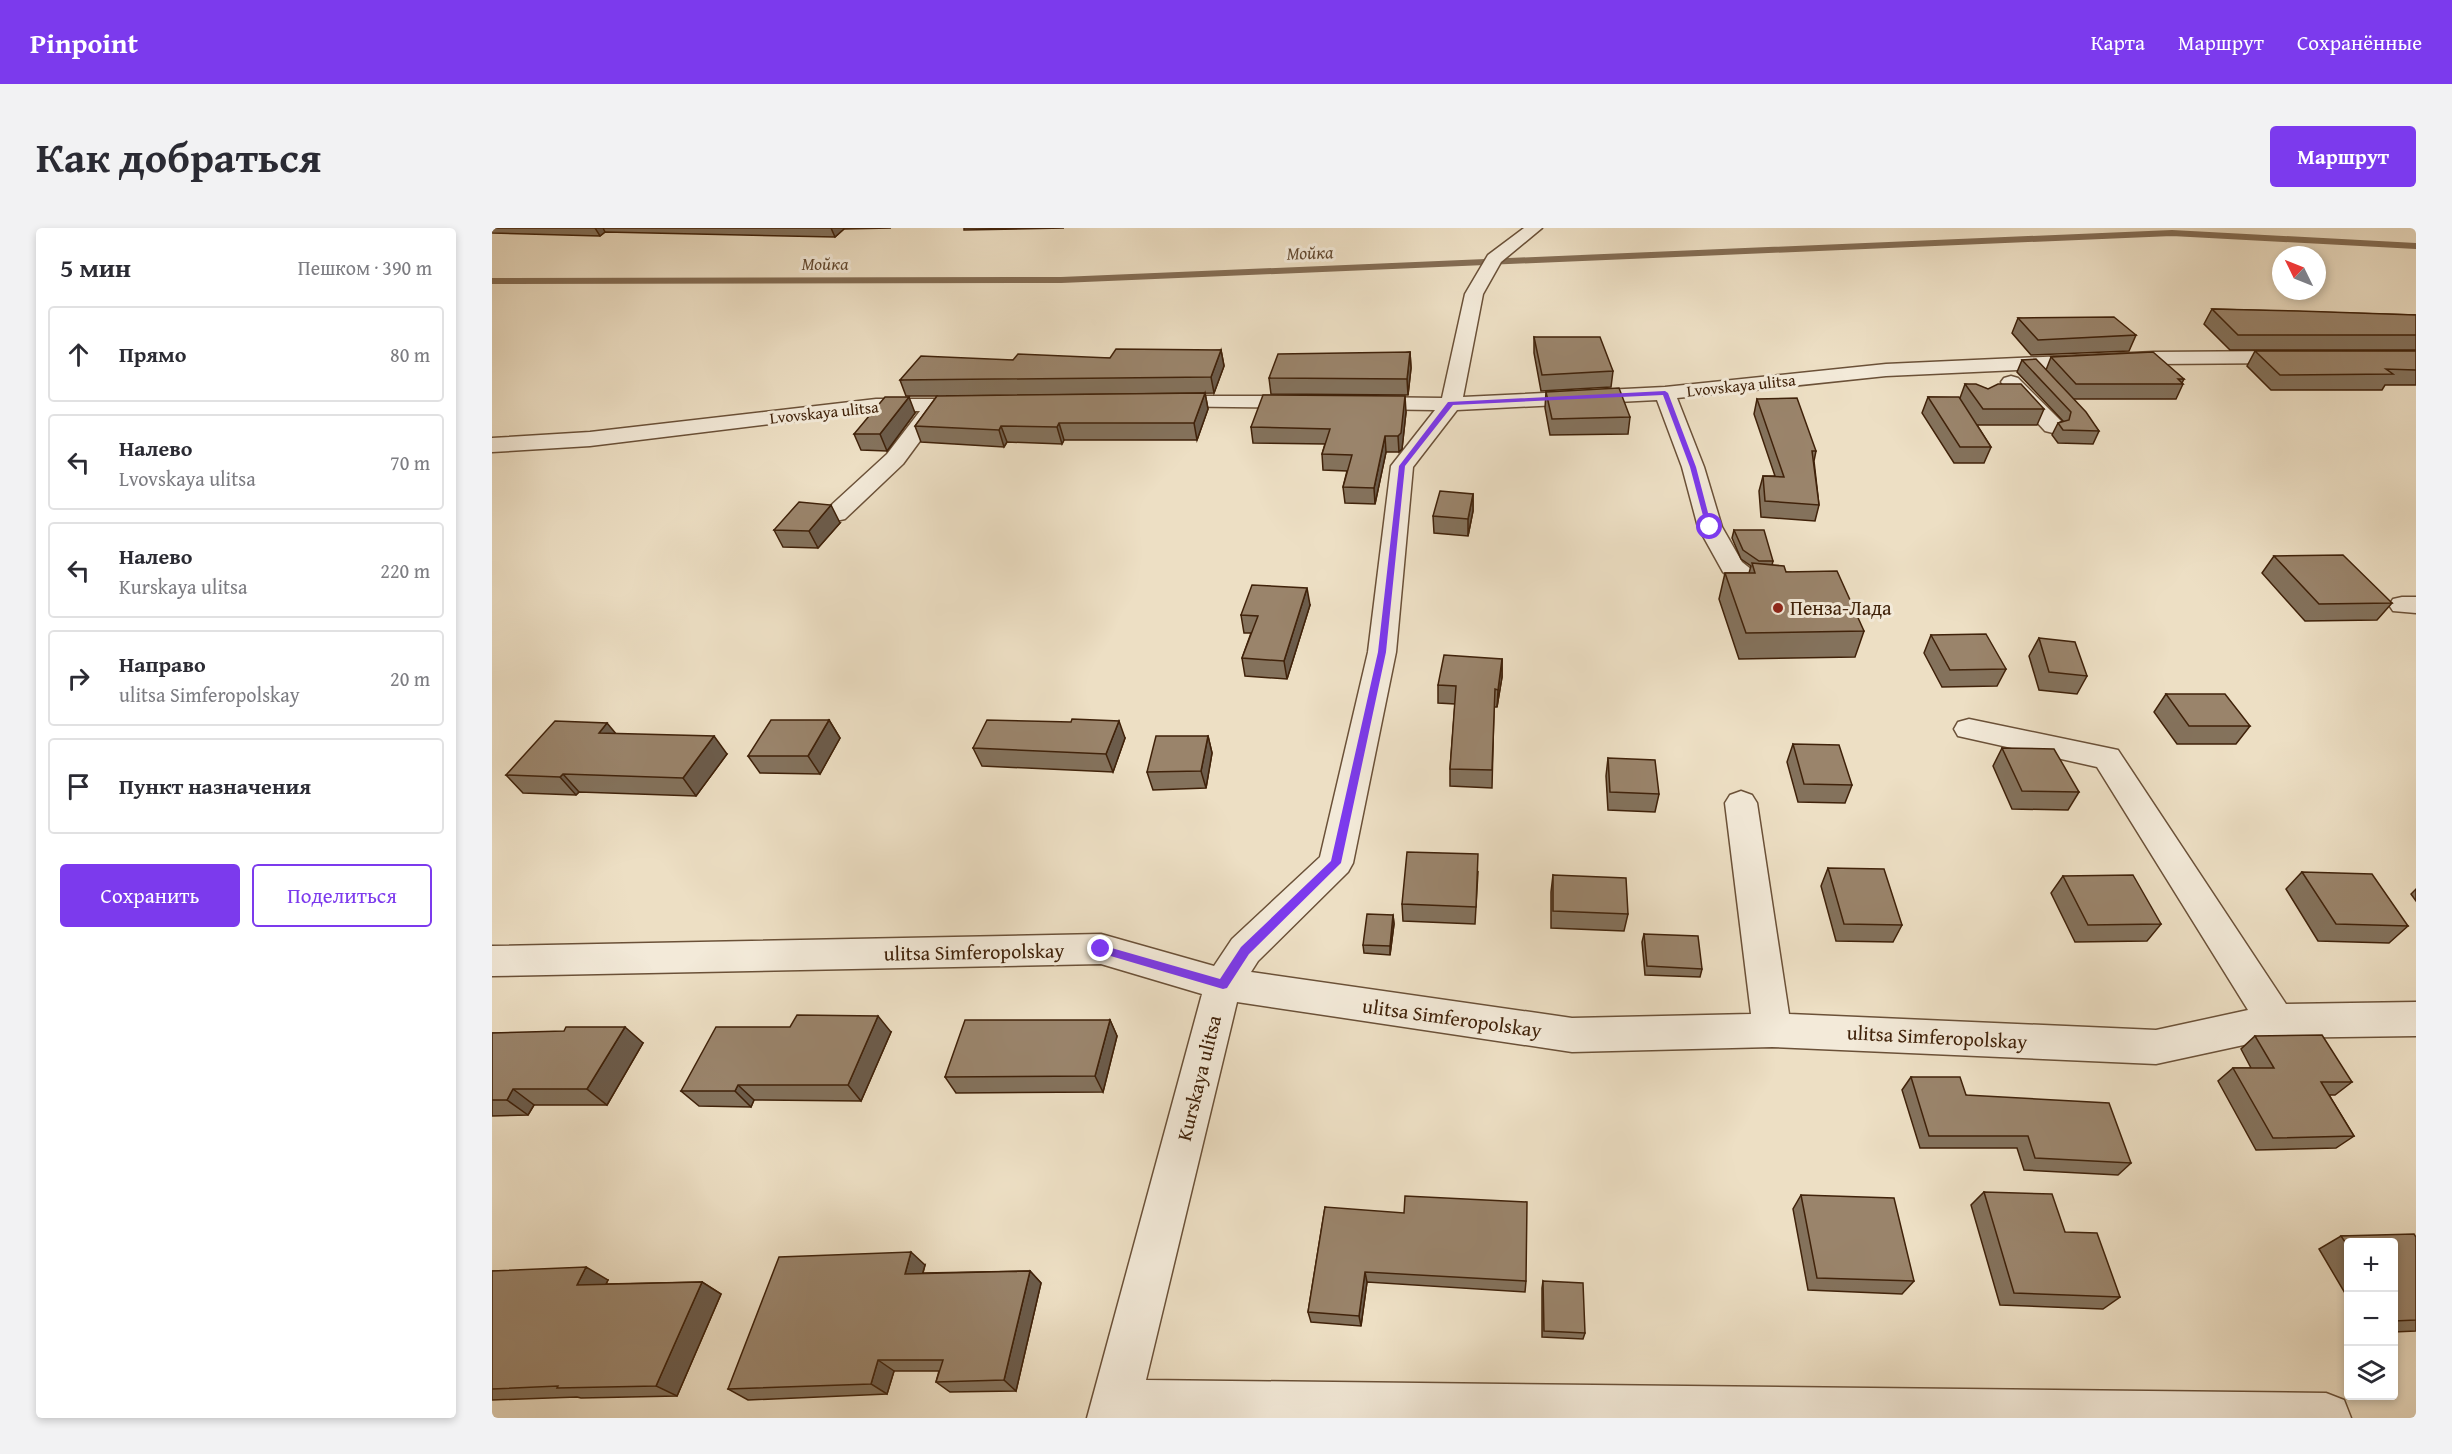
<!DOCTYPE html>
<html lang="ru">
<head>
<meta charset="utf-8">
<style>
  :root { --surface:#fff; --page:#f2f2f3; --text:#2b2b33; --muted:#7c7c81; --line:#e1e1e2; --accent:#7c3aed }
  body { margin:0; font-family:"Gentium Book Plus",serif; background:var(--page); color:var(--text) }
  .controls { position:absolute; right:18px; bottom:18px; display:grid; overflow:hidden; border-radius:6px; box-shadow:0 3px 9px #0003 }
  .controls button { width:54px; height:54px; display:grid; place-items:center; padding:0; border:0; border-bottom:2px solid var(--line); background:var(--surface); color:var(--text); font:30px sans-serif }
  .compass { position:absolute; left:1780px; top:18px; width:54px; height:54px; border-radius:50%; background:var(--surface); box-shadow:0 3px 9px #0003; rotate:313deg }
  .stop { position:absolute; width:18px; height:18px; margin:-14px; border:4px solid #7c3aed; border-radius:50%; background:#fff }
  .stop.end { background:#7c3aed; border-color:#fff; box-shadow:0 2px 6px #0008 }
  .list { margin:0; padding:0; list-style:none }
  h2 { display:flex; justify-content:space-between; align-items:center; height:78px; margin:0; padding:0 24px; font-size:26px }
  h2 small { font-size:20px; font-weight:400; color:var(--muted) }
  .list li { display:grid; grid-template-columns:39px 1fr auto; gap:18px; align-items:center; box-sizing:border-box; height:96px; margin:0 12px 12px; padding:0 12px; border:2px solid var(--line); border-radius:6px }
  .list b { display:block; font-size:22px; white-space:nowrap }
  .list p { margin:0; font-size:20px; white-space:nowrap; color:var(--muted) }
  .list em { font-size:20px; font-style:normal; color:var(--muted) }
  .actions { display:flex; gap:12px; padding:18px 24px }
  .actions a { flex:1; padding:14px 0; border:2px solid var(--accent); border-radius:6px; text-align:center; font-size:21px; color:var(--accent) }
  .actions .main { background:var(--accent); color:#fff }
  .icon { flex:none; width:33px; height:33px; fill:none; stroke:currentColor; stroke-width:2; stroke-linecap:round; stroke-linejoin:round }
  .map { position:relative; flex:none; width:1924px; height:1190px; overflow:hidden; border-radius:6px }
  header { display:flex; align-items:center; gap:36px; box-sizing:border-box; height:84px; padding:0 30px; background:var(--accent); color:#fff }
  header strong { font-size:28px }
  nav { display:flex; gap:33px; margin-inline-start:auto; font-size:21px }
  .intro { display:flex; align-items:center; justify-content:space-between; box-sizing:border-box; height:144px; padding:0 36px }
  h1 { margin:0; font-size:42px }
  .button { padding:15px 27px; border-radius:6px; background:var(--accent); color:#fff; font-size:21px; font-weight:700 }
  main { display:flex; gap:36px; padding:0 36px }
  aside { flex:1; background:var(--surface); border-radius:6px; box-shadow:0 3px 9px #0003 }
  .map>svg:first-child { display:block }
</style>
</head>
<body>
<header>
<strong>Pinpoint</strong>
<nav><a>Карта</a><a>Маршрут</a><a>Сохранённые</a></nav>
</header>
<div class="intro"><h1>Как добраться</h1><a class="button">Маршрут</a></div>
<main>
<aside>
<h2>5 мин<small>Пешком · 390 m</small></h2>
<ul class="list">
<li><svg class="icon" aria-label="ahead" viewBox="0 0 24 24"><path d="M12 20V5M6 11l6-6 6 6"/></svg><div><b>Прямо</b></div><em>80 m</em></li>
<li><svg class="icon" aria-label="left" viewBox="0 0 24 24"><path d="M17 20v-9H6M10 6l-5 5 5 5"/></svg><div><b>Налево</b><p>Lvovskaya ulitsa</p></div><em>70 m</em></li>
<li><svg class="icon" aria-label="left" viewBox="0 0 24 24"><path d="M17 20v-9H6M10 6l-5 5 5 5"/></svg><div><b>Налево</b><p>Kurskaya ulitsa</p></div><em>220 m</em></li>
<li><svg class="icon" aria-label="right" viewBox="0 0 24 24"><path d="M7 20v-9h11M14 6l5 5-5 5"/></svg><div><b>Направо</b><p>ulitsa Simferopolskay</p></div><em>20 m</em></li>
<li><svg class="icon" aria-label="arrive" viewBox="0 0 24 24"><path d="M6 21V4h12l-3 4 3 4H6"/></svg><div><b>Пункт назначения</b></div></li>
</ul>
<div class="actions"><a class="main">Сохранить</a><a>Поделиться</a></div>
</aside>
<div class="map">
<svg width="1924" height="1190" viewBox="0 0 1924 1190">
  <rect width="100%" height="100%" fill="#eddfc4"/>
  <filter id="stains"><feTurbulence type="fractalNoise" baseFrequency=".00333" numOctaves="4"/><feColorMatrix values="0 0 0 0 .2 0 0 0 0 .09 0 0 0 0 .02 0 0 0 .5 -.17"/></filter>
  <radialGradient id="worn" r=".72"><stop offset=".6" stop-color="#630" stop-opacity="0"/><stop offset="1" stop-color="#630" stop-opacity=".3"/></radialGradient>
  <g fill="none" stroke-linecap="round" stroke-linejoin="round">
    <polyline stroke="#846d54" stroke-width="6" points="0,53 569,52 1680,5 1924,18"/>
    <g stroke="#6b5138" stroke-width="3">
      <g id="minor">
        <polygon points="1032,0 1050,0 1009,34 991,66 971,169 1173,159 1394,136 1662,124 1803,123 1810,125 1813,129 1810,133 1803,135 1662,136 1394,148 1185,170 1212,239 1230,299 1250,334 1260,342 1299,345 1303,351 1299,357 1290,359 1254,357 1245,355 1231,344 1206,299 1190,239 1165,172 965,182 921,239 904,424 861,635 856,644 766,733 759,744 1080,790 1259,786 1233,575 1238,567 1249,563 1260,567 1265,575 1297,786 1664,802 1756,782 1605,539 1466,508 1462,501 1466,494 1477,491 1626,522 1794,776 1924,774 1924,808 1784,810 1664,836 1280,819 1080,824 745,774 654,1152 1834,1165 1852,1172 1859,1190 595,1190 710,766 609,736 0,748 0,718 609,706 722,738 740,711 828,629 876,424 899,238 943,182 870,181 863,179 859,175 863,171 870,169 950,170 973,66 996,27"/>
        <polygon points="1519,148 1526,150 1569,193 1572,198 1569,203 1561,205 1553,203 1512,158 1509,154 1512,150"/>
        <polygon points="669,168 812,168 819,170 823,174 819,178 812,180 662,178 658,174 662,170"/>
        <polygon points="384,171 482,171 489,173 493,177 489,181 450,183 411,236 353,291 344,293 335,291 332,286 335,281 395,226 428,183 384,183 98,218 0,224 0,210 98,204"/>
        <polygon points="1910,369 1924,369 1924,385 1901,383 1897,377 1901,371"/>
      </g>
    </g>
    <use href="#minor" fill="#f3ead9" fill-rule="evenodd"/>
  </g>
  <g fill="#84725c" stroke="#40220a" stroke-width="1.5">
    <polygon points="0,0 399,0 352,1 343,9 113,4 108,8 0,5"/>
    <polygon points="472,0 572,0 472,2"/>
    <polygon points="1720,81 1924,87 1924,122 1738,122 1712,96"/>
    <polygon points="1526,90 1644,107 1637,123 1539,127 1520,105"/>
    <polygon points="1042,109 1121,143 1119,159 1049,163 1042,125"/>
    <polygon points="729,122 732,138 722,165 454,168 713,165 716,181 705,212 572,212 570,216 515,214 512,219 429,214 423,198 445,168 414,168 408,152 521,132 618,130"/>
    <polygon points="1763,123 1924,123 1924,157 1893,157 1890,162 1779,162 1755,138"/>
    <polygon points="918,124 919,140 916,167 779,166 777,150"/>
    <polygon points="1559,129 1692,151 1690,155 1691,156 1684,171 1581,171 1607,203 1601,216 1566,215 1560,207 1566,195 1571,193 1525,144 1530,132 1554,142"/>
    <polygon points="1473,156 1496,161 1552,181 1545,197 1485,197 1499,219 1492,235 1462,235 1430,185 1436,169 1468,170"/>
    <polygon points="1054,164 1138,189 1136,206 1058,207 1053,180"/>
    <polygon points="1265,171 1324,223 1322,233 1327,277 1323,293 1269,289 1267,263 1271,248 1283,248 1262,186"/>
    <polygon points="914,184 910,221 907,224 894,224 883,276 853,275 851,259 855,243 831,242 830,226 833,216 761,215 759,199"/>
    <polygon points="423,185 395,223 369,222 362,206"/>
    <polygon points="981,266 981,283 976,308 942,305 941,288"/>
    <polygon points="348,295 326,320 291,319 282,302"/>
    <polygon points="1242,302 1281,333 1280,337 1294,344 1372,403 1363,429 1247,431 1227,371 1233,345 1257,345 1259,338 1249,331 1240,310"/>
    <polygon points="1782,328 1900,375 1885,392 1813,393 1770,345"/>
    <polygon points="818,377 795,451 753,448 750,430 759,405 752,405 749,387"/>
    <polygon points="1439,407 1514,441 1505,458 1450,459 1432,425"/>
    <polygon points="1547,410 1595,448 1585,466 1547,462 1537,428"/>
    <polygon points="1010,431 1010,449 1005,479 1002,479 1000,560 958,558 958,541 963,476 946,475 946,457"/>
    <polygon points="1674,466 1758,498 1744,516 1685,516 1662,484"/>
    <polygon points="337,492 348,510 328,546 268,545 256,528"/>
    <polygon points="124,506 235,526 204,568 87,564 84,567 31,565 14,547"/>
    <polygon points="716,508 720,525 714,560 661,562 655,544"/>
    <polygon points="633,510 621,544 490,538 481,520"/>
    <polygon points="1301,516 1360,557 1353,575 1306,574 1295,534"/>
    <polygon points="1510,520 1587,564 1576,582 1520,581 1501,538"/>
    <polygon points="1116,530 1167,566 1163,584 1116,582 1114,548"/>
    <polygon points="1336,640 1410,697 1401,714 1344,713 1329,658"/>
    <polygon points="986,644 983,696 911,693 910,676"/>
    <polygon points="1810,644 1916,698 1897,715 1826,713 1794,661"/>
    <polygon points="1061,647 1136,686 1132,703 1059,700 1059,664"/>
    <polygon points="1571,648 1669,696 1655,713 1583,714 1559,665"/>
    <polygon points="1924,661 1924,673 1919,666"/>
    <polygon points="901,687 902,696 898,727 872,725 871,717"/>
    <polygon points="1152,706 1210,741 1208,749 1153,747 1150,714"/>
    <polygon points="618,792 625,808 611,864 464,865 453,849"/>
    <polygon points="399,804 369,873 262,872 259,879 207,878 189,863"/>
    <polygon points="0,805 151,815 115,877 42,877 36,887 0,888"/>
    <polygon points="1763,808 1860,854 1843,867 1837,867 1862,908 1844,920 1764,922 1726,853 1741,840 1759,840 1749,821"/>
    <polygon points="1419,849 1474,867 1639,935 1626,947 1532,942 1525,920 1428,920 1410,862"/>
    <polygon points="1492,964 1573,1004 1628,1069 1611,1081 1508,1077 1479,977"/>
    <polygon points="1309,967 1422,1053 1410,1066 1316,1062 1301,981"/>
    <polygon points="833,979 1034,1053 1033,1064 875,1054 869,1098 819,1094 816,1084"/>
    <polygon points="1849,1008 1924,1009 1924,1103 1902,1104 1902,1014 1857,1014 1857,1072 1827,1021"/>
    <polygon points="433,1037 431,1045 538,1043 549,1055 524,1163 458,1164 444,1154 447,1143 402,1143 395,1166 256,1172 236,1161"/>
    <polygon points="0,1043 116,1052 114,1056 210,1054 229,1066 185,1168 89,1170 85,1169 0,1172"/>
    <polygon points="1051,1053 1093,1105 1091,1111 1050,1109 1050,1060"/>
  </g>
  <g fill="#6c5c4b" stroke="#40220a" stroke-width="1.5">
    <polygon points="103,0 111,0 113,4 108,8"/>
    <polygon points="339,0 352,0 352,1 343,9"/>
    <polygon points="729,122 732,138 722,165 719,149"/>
    <polygon points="918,124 919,140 916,167 915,151"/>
    <polygon points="713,165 716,181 705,212 702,195"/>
    <polygon points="913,168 914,184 910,221 907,224 906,208"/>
    <polygon points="417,169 423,185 395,223 388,206"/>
    <polygon points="567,195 572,212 570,216 565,199"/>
    <polygon points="509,198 515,214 512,219 507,202"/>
    <polygon points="893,208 894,224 883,276 882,260"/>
    <polygon points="981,266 981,283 976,308 976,291"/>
    <polygon points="339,277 348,295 326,320 317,303"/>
    <polygon points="815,360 818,377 795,451 792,433"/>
    <polygon points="1010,431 1010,449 1005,479 1006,462"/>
    <polygon points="337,492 348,510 328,546 316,528"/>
    <polygon points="627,493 633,510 621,544 614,526"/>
    <polygon points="115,495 130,513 107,505"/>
    <polygon points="222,508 235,526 204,568 191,550"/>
    <polygon points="716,508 720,525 714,560 709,543"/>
    <polygon points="71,546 87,564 84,567 68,549"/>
    <polygon points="901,687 902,696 898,727 898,718"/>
    <polygon points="386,788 399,804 369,873 356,857"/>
    <polygon points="618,792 625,808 611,864 603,848"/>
    <polygon points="133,799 151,815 115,877 95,861"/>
    <polygon points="246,857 262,872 259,879 243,863"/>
    <polygon points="21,861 42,877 36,887 15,872"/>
    <polygon points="419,1024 433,1037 427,1058 413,1046"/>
    <polygon points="94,1039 116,1052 107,1070 85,1057"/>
    <polygon points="538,1043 549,1055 524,1163 512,1152"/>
    <polygon points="873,1044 875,1054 869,1098 867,1088"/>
    <polygon points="210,1054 229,1066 185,1168 164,1158"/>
    <polygon points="386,1132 402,1143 395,1166 379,1156"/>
  </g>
  <g fill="#9a846b" stroke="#40220a" stroke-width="1.5">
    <polygon points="1720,81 1807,83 1924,87 1924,107 1746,107"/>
    <polygon points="1622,89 1644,107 1546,112 1526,90"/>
    <polygon points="1042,109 1108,109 1121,143 1050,147"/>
    <polygon points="624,121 729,122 719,149 408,152 429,128 521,132 526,126 618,130"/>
    <polygon points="1763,123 1924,123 1924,142 1894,141 1901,146 1788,147"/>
    <polygon points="918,124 915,151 777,150 786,126"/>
    <polygon points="1661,124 1692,151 1686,151 1691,156 1584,156 1559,129"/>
    <polygon points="1544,131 1594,184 1607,203 1571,202 1566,195 1577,192 1579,184 1530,132"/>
    <polygon points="1473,156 1484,156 1496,161 1506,156 1529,156 1552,181 1491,181"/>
    <polygon points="1127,160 1138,189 1060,191 1054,164"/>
    <polygon points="713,165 702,195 567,195 565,199 509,198 507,202 423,198 445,168"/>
    <polygon points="771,167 913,168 909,205 906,208 893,208 882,260 851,259 860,227 830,226 838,201 759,199"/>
    <polygon points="393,169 417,169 388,206 362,206"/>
    <polygon points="1436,169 1467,169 1499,219 1468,219"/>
    <polygon points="1305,170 1324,223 1320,223 1327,277 1273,273 1271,248 1292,249 1265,171"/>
    <polygon points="948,263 981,266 976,291 941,288"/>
    <polygon points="307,274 339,277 317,303 282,302"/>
    <polygon points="1242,302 1272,302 1281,333 1267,333 1251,322"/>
    <polygon points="1851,327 1900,375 1827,376 1782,328"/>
    <polygon points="1260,335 1292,338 1294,344 1345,343 1372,403 1254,405 1233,345 1263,345"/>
    <polygon points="760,357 815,360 792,433 750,430 766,388 749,387"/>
    <polygon points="1494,406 1514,441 1458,442 1439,407"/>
    <polygon points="1547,410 1583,414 1595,448 1557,444"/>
    <polygon points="952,427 1010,431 1006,462 1003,461 1000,542 958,541 964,458 946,457"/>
    <polygon points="1674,466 1733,466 1758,498 1697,498"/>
    <polygon points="580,491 627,493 614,526 481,520 495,492 579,494"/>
    <polygon points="279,492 337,492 316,528 256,528"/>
    <polygon points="63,493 115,495 107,505 222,508 191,550 71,546 68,549 14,547"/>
    <polygon points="664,508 716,508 709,543 655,544"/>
    <polygon points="1301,516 1347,517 1360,557 1312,556"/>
    <polygon points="1510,520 1562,521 1587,564 1530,563"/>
    <polygon points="1116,530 1163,532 1167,566 1118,564"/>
    <polygon points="915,624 986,626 984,679 910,676"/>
    <polygon points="1336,640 1392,641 1410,697 1352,696"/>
    <polygon points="1810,644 1880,646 1916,698 1844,696"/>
    <polygon points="1061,647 1134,650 1136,686 1061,683"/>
    <polygon points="1641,647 1669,696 1596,697 1571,648"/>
    <polygon points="875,686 901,687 898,718 871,717"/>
    <polygon points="1152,706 1206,708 1210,741 1155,738"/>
    <polygon points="305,787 386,788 356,857 246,857 243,863 189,863 224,799 298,799"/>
    <polygon points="473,792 618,792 603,848 453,849"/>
    <polygon points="74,799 133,799 95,861 21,861 15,872 0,872 0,805 72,803"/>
    <polygon points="1830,807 1860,854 1829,854 1862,908 1781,910 1741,840 1782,840 1763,808"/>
    <polygon points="1419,849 1468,849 1474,867 1617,875 1639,935 1543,930 1536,908 1437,908"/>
    <polygon points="1492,964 1560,966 1573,1004 1605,1005 1628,1069 1522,1065"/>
    <polygon points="1309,967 1402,970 1422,1053 1325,1050"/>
    <polygon points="913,968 1035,974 1034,1053 873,1044 867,1088 816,1084 833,979 912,985"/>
    <polygon points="1922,1006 1924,1009 1924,1092 1902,1093 1902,1014 1857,1014 1857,1020 1849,1008"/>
    <polygon points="419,1024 413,1046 538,1043 512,1152 444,1154 451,1132 386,1132 379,1156 236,1161 287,1029"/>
    <polygon points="94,1039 85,1057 210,1054 164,1158 65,1160 66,1158 0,1161 0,1043"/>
    <polygon points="1051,1053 1091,1055 1093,1105 1052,1103"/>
  </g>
  <polygon fill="#7c3aed" points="1173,163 1176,165 1204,239 1220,300 1214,299 1198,239 1171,167 961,177 913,238 894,424 849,635 757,726 735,760 731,761 605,724 604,721 609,717 728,751 749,719 839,633 886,424 907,238 956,174"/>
  <circle fill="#8f2418" stroke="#f3ead9" stroke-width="2" cx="1286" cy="380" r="6"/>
  <g text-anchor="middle" stroke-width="6" stroke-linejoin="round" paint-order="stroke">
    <g font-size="16" fill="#40220a" stroke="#f3ead9">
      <text transform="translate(1249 157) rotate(-6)" y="6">Lvovskaya ulitsa</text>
      <text transform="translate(332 184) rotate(-6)" y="6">Lvovskaya ulitsa</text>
    </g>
    <g font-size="18" font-style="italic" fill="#62482f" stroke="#f3ead9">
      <text transform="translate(818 25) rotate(-2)" y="6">Мойка</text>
      <text x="333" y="42">Мойка</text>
    </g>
    <g font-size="20" fill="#40220a" stroke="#f3ead9" text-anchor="start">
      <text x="1298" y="387">Пенза-Лада</text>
    </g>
    <g font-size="20" fill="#40220a" stroke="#f3ead9">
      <text transform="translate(482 724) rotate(-1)" y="7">ulitsa Simferopolskay</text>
      <text transform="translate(960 790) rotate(8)" y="7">ulitsa Simferopolskay</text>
      <text transform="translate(1445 809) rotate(3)" y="7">ulitsa Simferopolskay</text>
      <text transform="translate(707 850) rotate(-76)" y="7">Kurskaya ulitsa</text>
    </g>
  </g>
  <rect width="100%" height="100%" filter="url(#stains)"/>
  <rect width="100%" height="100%" fill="url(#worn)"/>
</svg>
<div class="controls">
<button>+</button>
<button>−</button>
<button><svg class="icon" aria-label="layers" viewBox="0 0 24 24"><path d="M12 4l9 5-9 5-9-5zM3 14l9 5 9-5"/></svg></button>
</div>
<svg class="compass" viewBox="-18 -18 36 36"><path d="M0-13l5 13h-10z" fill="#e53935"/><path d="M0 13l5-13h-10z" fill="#7c7c81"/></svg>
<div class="stop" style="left:1218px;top:299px"></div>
<div class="stop end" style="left:609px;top:721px"></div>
</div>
</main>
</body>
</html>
